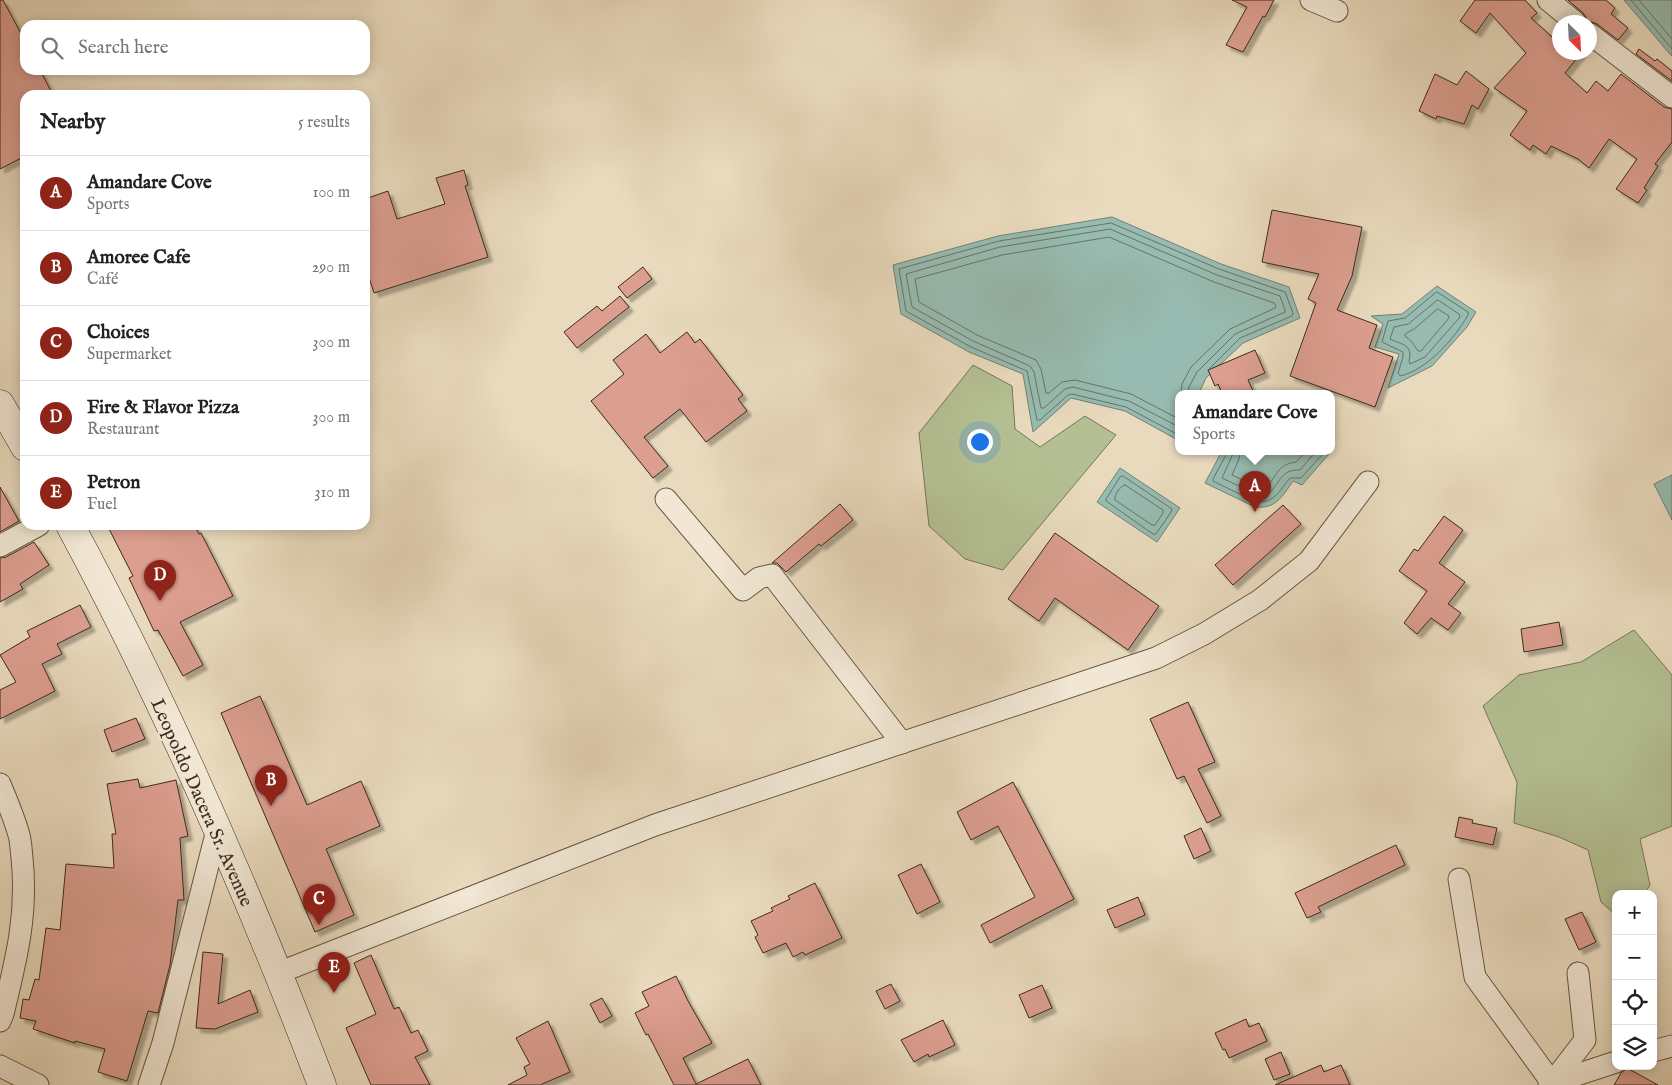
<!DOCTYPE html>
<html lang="en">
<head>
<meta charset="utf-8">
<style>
  :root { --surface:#fff; --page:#f6f6f6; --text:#222; --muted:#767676; --line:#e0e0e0; --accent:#8f2418 }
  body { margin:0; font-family:"IM FELL English",serif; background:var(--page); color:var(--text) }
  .controls { position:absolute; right:15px; bottom:15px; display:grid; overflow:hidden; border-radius:10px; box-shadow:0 2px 12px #0003 }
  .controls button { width:45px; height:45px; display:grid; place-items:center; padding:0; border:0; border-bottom:1px solid var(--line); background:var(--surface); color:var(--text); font:25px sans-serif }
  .compass { position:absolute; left:1552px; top:15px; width:45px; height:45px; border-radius:50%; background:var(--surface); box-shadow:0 2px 12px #0003; rotate:156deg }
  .you { position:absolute; left:979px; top:441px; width:18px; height:18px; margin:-12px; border:4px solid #fff; border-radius:50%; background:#1a73e8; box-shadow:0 0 0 8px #1a73e833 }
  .badge { display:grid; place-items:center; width:32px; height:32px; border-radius:50%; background:var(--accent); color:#fff; font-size:16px; font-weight:700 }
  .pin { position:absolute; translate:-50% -41px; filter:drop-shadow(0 1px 2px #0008) }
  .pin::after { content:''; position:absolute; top:26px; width:18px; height:15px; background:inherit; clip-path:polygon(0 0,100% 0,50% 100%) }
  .popup { position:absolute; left:1175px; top:390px; width:160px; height:65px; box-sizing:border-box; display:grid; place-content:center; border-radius:10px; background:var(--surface); filter:drop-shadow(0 1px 4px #0005); font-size:16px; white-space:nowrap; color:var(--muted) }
  .popup b { font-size:19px; color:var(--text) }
  .popup::after { content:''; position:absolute; left:50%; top:100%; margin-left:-10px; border:10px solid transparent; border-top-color:var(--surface) }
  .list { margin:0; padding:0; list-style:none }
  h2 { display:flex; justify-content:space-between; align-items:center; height:65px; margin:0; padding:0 20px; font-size:21px }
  h2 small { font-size:16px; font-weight:400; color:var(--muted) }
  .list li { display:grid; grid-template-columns:32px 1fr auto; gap:15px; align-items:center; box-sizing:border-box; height:75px; padding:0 20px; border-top:1px solid var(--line) }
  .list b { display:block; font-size:19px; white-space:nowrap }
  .list p { margin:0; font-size:16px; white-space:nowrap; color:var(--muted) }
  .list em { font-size:16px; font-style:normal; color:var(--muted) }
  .icon { flex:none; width:28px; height:28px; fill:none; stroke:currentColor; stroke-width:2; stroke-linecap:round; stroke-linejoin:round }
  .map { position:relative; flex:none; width:1672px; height:1085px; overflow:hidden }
  .search { position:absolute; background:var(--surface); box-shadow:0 2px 12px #0003; left:20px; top:20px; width:350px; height:55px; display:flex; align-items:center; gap:12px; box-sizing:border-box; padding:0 18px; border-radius:15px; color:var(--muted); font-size:19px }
  .panel { position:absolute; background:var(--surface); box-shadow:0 2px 12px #0003; left:20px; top:90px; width:350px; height:440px; border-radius:15px }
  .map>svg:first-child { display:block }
</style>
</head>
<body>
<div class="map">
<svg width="1672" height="1085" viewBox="0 0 1672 1085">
  <defs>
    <filter id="shadow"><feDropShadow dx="4.5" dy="4.5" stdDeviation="1" flood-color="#0004"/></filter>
  </defs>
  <rect width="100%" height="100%" fill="#e9dabd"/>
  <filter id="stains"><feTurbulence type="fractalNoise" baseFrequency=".004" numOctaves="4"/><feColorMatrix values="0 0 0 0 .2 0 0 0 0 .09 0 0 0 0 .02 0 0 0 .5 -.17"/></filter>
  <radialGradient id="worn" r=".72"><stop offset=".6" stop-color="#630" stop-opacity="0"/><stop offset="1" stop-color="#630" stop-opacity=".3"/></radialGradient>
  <g fill="#b4c093" stroke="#777658">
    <polygon points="973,365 1012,386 1015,429 1040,447 1085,416 1116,435 1003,570 965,559 929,526 919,433"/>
    <polygon points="1634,630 1672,675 1672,826 1640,839 1650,885 1644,894 1616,894 1616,915 1601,902 1588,850 1559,837 1514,823 1517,782 1483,706 1519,675 1581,662"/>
  </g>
  <g fill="#97bbb0" stroke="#728175">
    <polygon points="1624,0 1672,0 1672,56 1669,53"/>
    <polygon points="1112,217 1221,264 1289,287 1300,318 1243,343 1206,378 1199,393 1179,393 1179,434 1176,439 1125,411 1071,398 1033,432 1023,374 969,352 901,314 893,265 998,236"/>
    <polygon points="1437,286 1476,312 1467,327 1432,366 1388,388 1399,354 1375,347 1383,324 1371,316 1402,314"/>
    <path d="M1222,451H1320L1329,454L1302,485L1293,481C1282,497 1276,509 1255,507L1205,483Z"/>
    <polygon points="1120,468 1180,508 1157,542 1097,502"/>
    <polygon points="1672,475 1672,520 1654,484"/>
  </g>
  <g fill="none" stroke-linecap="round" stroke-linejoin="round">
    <g stroke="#687366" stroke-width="1">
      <polyline points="1631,0 1672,49"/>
      <polyline points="1639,0 1672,39"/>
      <path d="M1437,292L1468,312V315C1454,339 1427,370 1400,376L1398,373L1403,357V352L1382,342L1388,321L1405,318Z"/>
      <path d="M1438,300L1459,314L1460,317L1425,357L1410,364L1409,361C1413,344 1402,345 1390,339L1394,327L1408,324Z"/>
      <polygon points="1438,309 1449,316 1449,318 1421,351 1418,351 1412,342 1405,336 1405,334 1414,329"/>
      <polyline points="1179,419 1131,394 1075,380 1062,382 1049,393 1046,393 1041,369 1036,360 977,335 919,302 915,279 1002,255 1109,237 1214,282 1274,303 1276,306 1275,308 1230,329 1191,367 1182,384 1181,393"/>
      <polyline points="1179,427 1129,401 1073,387 1065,389 1044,408 1041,408 1034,372 1030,366 973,341 912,307 906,274 1000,247 1110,229 1217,275 1280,296 1285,310 1285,312 1235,334 1197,372 1189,387 1188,393"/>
      <polyline points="1179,433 1175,433 1126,407 1072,394 1068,395 1040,420 1037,420 1027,371 971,347 906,311 899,269 999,241 1111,223 1219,269 1285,292 1293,313 1292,316 1240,338 1210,368"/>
      <path d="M1226,451V455L1213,479V481L1256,502C1274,504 1280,490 1290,478H1301L1322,455V451"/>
      <path d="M1233,451L1232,456L1222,478L1258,495C1275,498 1275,479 1288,472C1291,470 1296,470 1300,470L1316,451"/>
      <path d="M1240,451L1239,459L1232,475L1262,489C1278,481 1273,465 1296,462L1307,451"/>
      <polygon points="1123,476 1172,509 1171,512 1156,534 1153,534 1106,501 1106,499 1120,477"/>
      <path d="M1125,485L1163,510V513L1155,525H1152L1115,500C1114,495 1120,486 1125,485Z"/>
    </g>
  </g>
  <g fill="#dc9e8f" stroke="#3a2b1c" filter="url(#shadow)">
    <polygon points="0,0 3,0 25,41 25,70 40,70 53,95 25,95 25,156 0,169"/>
    <polygon points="1232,0 1274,0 1265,17 1263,16 1243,52 1226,45 1247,7"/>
    <polygon points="1475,0 1525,0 1537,13 1531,18 1560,44 1560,52 1582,52 1565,73 1587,93 1596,81 1608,91 1621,74 1664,107 1672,109 1672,142 1655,164 1658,166 1644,188 1647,190 1638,203 1616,189 1637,159 1609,139 1589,168 1578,159 1551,146 1546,154 1533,145 1530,150 1510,135 1527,111 1494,88 1526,53 1490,13 1476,33 1460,21"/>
    <polygon points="1568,0 1606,0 1615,8 1611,14 1628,28 1618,40 1597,24 1592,22 1587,22 1586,17 1583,13"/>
    <polygon points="1639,49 1655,61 1657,59 1672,71 1672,81 1636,54"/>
    <polygon points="1466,71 1489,89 1478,109 1472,105 1464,124 1437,116 1436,119 1419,111 1435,74 1457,85"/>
    <polygon points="464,170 468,185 465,186 488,257 374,293 365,265 365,199 388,191 397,219 445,204 436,178"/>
    <polygon points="1272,210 1362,227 1352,276 1337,310 1377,325 1369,348 1393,357 1375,407 1290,376 1316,303 1308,299 1319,274 1262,262"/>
    <polygon points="643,267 652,279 627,298 618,287"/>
    <polygon points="620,296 629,307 577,348 564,332 597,306 602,311"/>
    <polygon points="687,332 695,343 700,339 743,395 738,399 747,411 706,442 680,409 644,437 668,466 653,478 591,401 624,374 613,360 646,334 660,353"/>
    <polygon points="1255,350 1265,373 1248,380 1254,393 1222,393 1218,384 1215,386 1208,370"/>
    <polygon points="0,487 19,521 0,532"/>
    <polygon points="840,504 853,520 821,546 819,544 786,572 777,563 772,563"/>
    <polygon points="1283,505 1301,524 1233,585 1215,565"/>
    <polygon points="1444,516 1463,530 1439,563 1465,582 1448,604 1461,613 1448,630 1431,618 1417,634 1404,623 1427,591 1399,571 1414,549 1418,551"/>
    <polygon points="107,525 194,525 199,534 201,533 233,596 180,622 203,665 183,676 158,630 154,631 129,578 133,576"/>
    <polygon points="1055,533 1159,606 1128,650 1055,598 1039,621 1008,599"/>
    <polygon points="34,542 49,565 20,584 23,589 0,602 0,558 6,557"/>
    <polygon points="80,605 91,627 57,644 62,654 42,664 55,691 0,719 0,690 16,682 0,655 30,637 27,631"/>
    <polygon points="1559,622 1563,645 1524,652 1521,629"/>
    <polygon points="260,696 307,805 361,781 380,826 326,849 354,915 315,932 221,713"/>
    <polygon points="1188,702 1215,762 1198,769 1221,816 1207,823 1184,776 1177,779 1150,719"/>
    <polygon points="136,718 145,739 112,752 104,730"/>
    <polygon points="138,779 140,788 176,780 188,836 180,838 184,900 178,900 170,965 158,1013 148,1011 127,1081 98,1072 105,1049 75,1041 75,1043 33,1029 36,1021 20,1018 23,999 29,1000 35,979 39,980 46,928 60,930 66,864 114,868 112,834 116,834 107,784"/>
    <polygon points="1013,782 1074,899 990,943 981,925 1035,897 998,826 971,840 957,812"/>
    <polygon points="1459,817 1473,820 1472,823 1497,828 1493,845 1455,837"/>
    <polygon points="1201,828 1211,851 1194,859 1184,836"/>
    <polygon points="1396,845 1405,865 1318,907 1321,912 1307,918 1295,893"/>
    <polygon points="921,864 940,902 917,914 898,875"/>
    <polygon points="815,883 842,938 805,955 803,952 793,957 786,943 763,953 755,937 758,935 751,921 773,911 771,908 790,899 788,896"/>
    <polygon points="1138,897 1145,915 1115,928 1107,910"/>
    <polygon points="1582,912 1596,942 1579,950 1565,919"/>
    <polygon points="203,952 223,954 218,1004 250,990 258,1012 215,1029 196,1028"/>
    <polygon points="371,955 394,1009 399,1007 411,1033 418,1030 428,1051 415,1057 430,1085 371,1085 346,1028 376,1014 354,963"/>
    <polygon points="676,976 688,1001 712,1043 683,1058 696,1084 748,1059 761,1085 674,1085 648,1034 646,1035 635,1013 649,1006 642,992"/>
    <polygon points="891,984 900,1001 885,1009 876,991"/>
    <polygon points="1042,985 1052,1008 1029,1018 1019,995"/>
    <polygon points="602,998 612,1016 600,1023 590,1004"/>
    <polygon points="1246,1019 1249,1027 1259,1023 1267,1041 1229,1058 1225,1049 1223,1050 1215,1033"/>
    <polygon points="943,1020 955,1045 929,1057 928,1054 914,1062 901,1040"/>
    <polygon points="548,1021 570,1072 540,1085 508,1085 527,1075 524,1067 530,1064 516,1038"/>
    <polygon points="1281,1052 1290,1074 1274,1080 1265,1059"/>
    <polygon points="1321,1065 1324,1072 1341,1065 1350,1085 1275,1085"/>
    <polygon points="1627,1068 1658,1085 1614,1085 1621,1073"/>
  </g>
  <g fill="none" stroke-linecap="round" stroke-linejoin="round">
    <g stroke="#665744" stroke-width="23">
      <g id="street">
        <polyline points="1311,0 1337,11"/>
        <polyline points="1548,0 1575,22"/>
        <polyline points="1590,34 1672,97"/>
        <polyline points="666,499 743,590 759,578 772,575 902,743"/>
        <polyline points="0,546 39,525"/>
        <path d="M0,784C7,801 14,817 19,835C21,842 21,850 22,858C28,915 16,960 3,1014L0,1021"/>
        <polyline points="1459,879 1475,977 1552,1083 1585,1040 1578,973"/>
        <polyline points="278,973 655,825 1156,658 1204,634 1260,600 1309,561 1368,482"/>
        <polyline points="1653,1051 1672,1046"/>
        <polyline points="0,1066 38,1085"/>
        <polyline points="1549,1084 1616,1062"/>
        <polyline points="149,1085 163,1043 217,830"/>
      </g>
    </g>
    <g stroke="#3a2b1c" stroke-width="29">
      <g id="secondary">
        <polyline points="0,404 25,447"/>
        <path d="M70,525C167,705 249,894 322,1085"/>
      </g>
    </g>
    <use href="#street" stroke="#f1e7d4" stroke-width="21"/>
    <use href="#secondary" stroke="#f1e7d4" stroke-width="28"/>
  </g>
  <g text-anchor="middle" stroke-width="4" stroke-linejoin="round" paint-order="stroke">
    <g font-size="19" fill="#3a2b1c" stroke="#f1e7d4">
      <text transform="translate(203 802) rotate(66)" y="7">Leopoldo Dacera Sr. Avenue</text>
    </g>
  </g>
  <rect width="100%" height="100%" filter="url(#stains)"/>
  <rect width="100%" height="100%" fill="url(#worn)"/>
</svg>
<div class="controls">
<button>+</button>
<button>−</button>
<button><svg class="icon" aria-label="locate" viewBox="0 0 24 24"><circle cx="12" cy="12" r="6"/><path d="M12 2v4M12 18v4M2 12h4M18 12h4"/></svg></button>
<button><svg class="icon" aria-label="layers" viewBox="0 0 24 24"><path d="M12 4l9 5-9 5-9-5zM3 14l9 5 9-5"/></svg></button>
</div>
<svg class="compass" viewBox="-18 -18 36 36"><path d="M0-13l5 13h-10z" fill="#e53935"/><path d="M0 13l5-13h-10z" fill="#767676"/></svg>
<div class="you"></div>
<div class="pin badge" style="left:1255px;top:512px">A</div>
<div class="popup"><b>Amandare Cove</b>Sports</div>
<div class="pin badge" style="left:271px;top:806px">B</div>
<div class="pin badge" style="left:319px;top:925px">C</div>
<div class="pin badge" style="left:160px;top:601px">D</div>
<div class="pin badge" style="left:334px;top:993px">E</div>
<div class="search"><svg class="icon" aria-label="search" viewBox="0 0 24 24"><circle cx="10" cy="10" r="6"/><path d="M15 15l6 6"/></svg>Search here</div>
<section class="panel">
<h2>Nearby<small>5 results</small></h2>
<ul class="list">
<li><span class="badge">A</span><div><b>Amandare Cove</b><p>Sports</p></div><em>100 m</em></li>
<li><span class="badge">B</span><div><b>Amoree Cafe</b><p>Café</p></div><em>290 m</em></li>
<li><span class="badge">C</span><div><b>Choices</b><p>Supermarket</p></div><em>300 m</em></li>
<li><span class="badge">D</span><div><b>Fire &amp; Flavor Pizza</b><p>Restaurant</p></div><em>300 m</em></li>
<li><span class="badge">E</span><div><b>Petron</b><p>Fuel</p></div><em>310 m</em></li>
</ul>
</section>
</div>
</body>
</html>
